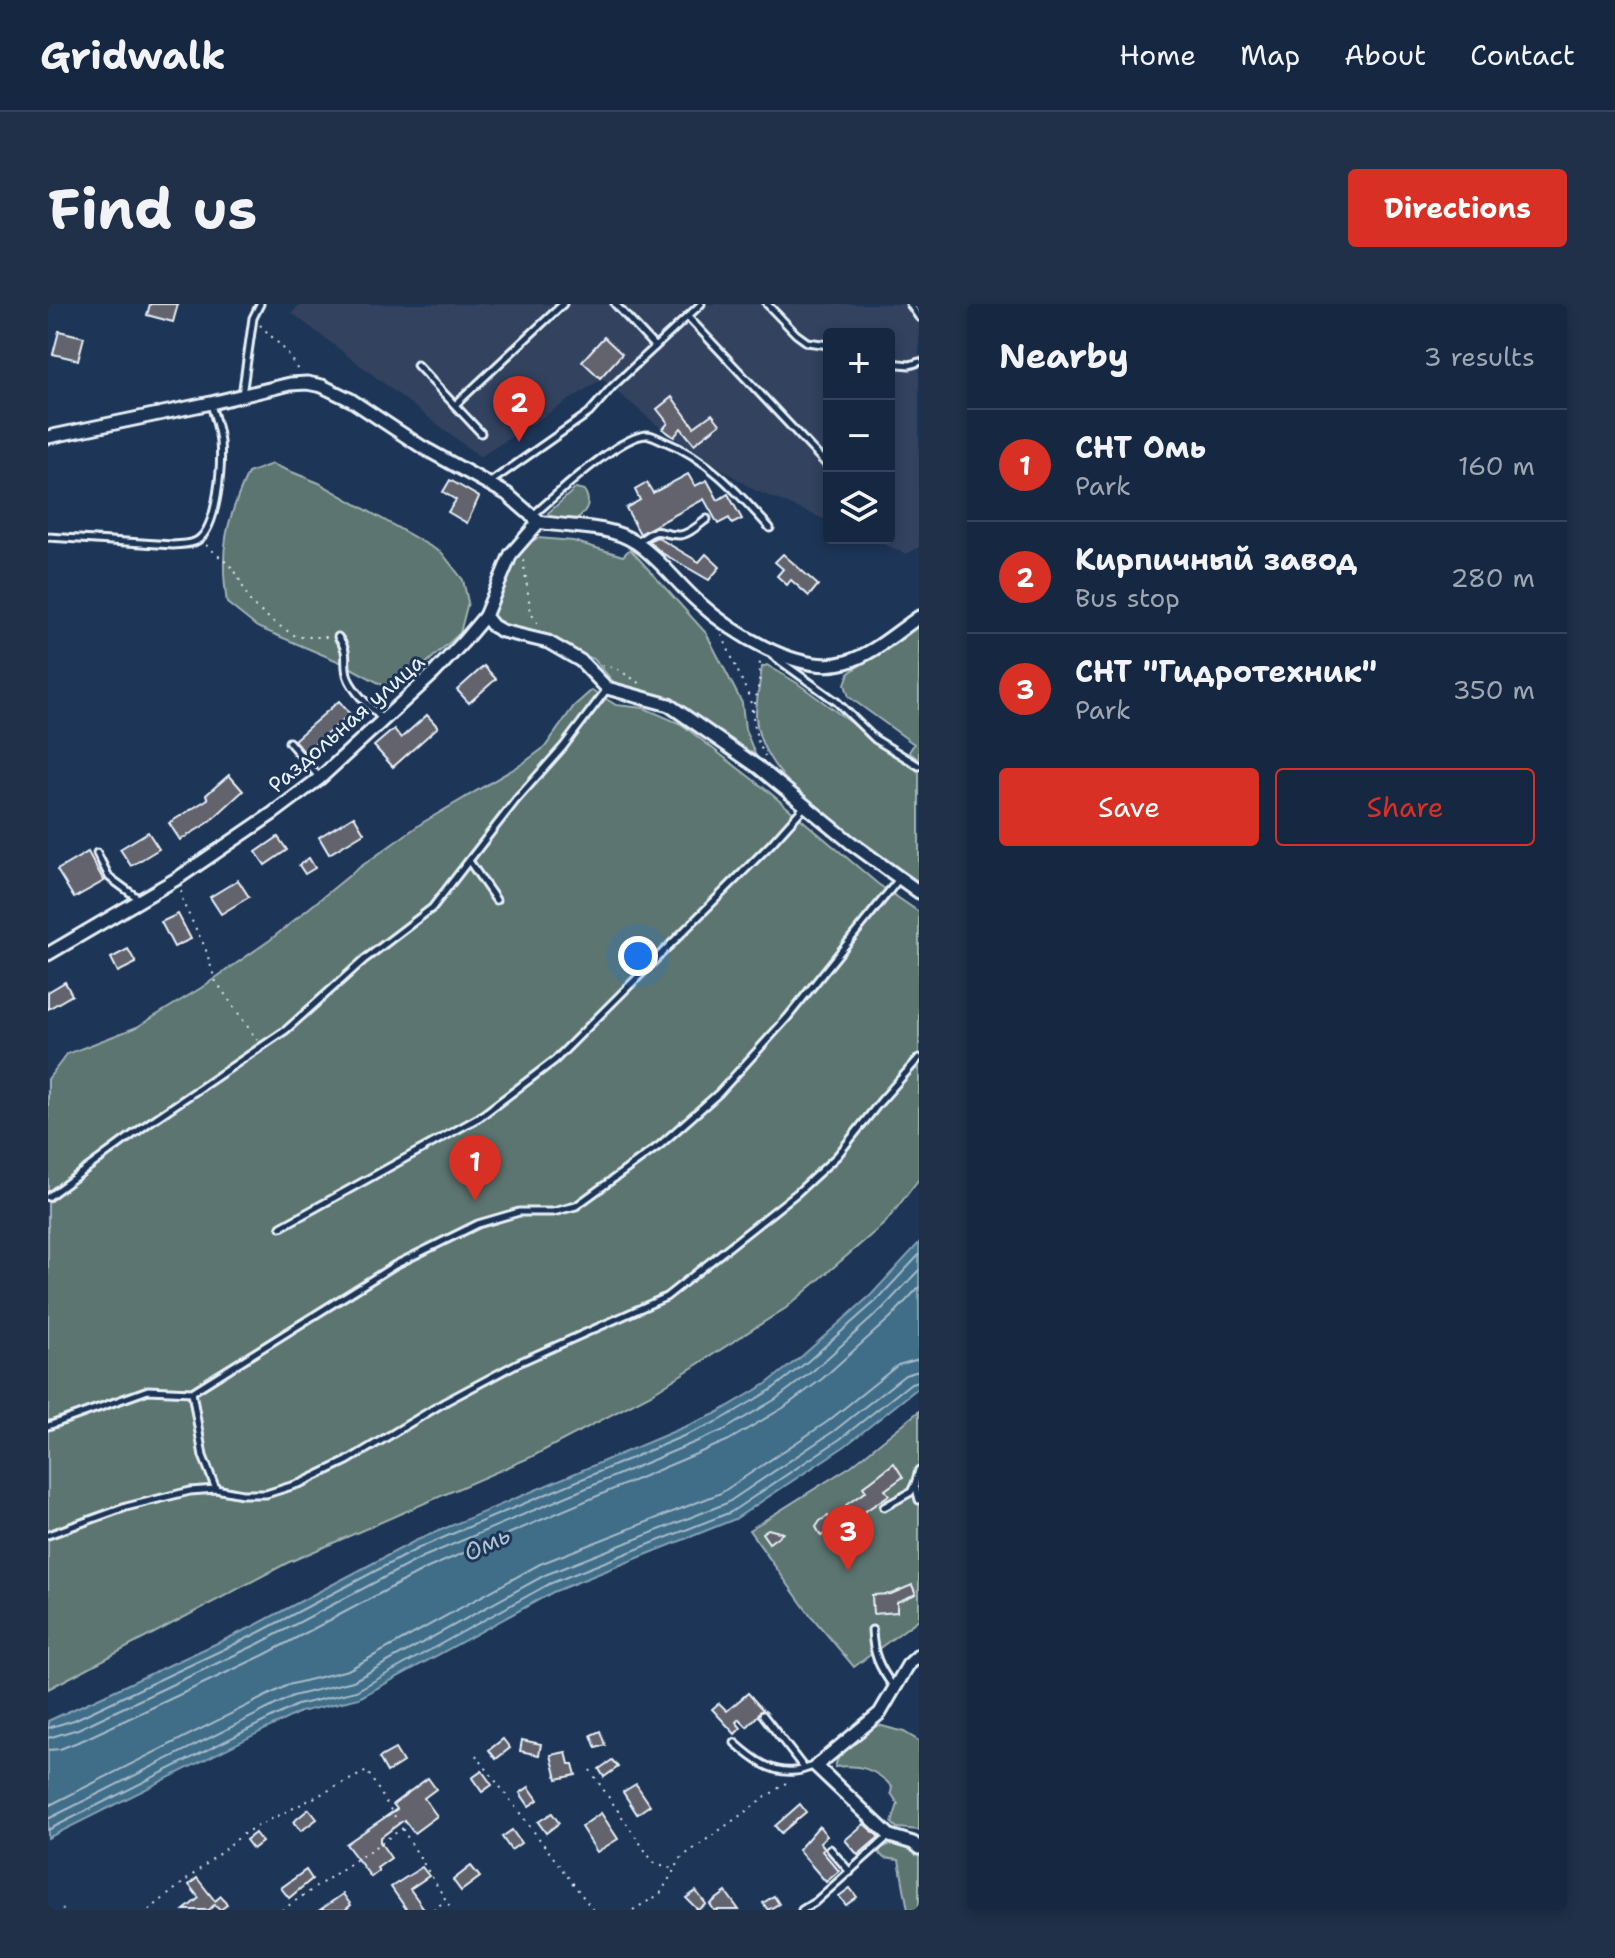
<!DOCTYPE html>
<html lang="en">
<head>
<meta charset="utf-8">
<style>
  :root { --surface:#162841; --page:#1f3048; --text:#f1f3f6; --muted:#9ea6b1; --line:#35445a; --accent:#d93025 }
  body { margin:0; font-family:"Shantell Sans",sans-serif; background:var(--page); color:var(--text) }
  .controls { position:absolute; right:24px; top:24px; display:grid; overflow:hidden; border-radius:8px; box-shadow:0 4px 12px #0003 }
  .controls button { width:72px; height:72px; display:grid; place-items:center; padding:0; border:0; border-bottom:2px solid var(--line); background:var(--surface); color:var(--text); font:40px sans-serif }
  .you { position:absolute; left:590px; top:652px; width:28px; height:28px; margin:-20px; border:6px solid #fff; border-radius:50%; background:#1a73e8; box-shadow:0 0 0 12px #1a73e833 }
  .badge { display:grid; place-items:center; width:52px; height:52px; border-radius:50%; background:var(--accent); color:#fff; font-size:26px; font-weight:700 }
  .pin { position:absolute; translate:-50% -66px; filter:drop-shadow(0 2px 4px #0008) }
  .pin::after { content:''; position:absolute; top:42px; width:28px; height:24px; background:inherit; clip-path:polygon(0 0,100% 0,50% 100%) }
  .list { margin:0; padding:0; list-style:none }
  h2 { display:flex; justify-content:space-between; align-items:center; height:104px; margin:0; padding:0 32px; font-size:34px }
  h2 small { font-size:26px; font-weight:400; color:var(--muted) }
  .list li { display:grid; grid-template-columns:52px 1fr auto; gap:24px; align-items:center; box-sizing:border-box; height:112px; padding:0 32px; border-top:2px solid var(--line) }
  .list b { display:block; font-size:30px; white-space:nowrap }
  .list p { margin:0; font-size:26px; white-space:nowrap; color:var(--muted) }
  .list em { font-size:26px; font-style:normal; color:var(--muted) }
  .actions { display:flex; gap:16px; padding:24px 32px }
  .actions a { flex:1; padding:18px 0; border:2px solid var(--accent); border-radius:8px; text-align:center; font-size:28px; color:var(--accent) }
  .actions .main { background:var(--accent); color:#fff }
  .icon { flex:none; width:44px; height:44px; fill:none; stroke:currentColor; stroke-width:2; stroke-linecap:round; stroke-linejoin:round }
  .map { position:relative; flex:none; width:871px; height:1606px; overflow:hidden; border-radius:8px }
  header { display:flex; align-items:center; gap:48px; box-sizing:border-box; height:112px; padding:0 40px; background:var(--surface); border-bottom:2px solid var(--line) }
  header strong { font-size:38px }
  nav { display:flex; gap:44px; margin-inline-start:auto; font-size:28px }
  .intro { display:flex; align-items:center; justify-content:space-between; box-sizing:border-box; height:192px; padding:0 48px }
  h1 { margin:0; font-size:56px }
  .button { padding:20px 36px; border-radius:8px; background:var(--accent); color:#fff; font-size:28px; font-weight:700 }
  main { display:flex; gap:48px; padding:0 48px }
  aside { flex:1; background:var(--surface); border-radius:8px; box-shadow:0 4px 12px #0003 }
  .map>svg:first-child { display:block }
</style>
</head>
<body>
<header>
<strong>Gridwalk</strong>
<nav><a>Home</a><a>Map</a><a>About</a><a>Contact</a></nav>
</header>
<div class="intro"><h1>Find us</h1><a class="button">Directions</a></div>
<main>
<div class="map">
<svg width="871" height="1606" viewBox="0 0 871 1606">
  <rect width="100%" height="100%" fill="#1d3557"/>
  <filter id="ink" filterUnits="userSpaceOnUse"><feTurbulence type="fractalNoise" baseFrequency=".0125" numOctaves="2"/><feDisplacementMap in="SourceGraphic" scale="16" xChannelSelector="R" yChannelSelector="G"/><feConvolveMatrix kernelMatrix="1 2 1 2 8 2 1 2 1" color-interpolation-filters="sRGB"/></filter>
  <g filter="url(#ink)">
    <polygon fill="#32435e" points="252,0 871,0 871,243 859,250 821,234 841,234 841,30 781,30 781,217 706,186 615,126 554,75 432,153 244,9"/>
    <g fill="#5b7470" stroke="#a2b2b4" stroke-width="2">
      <path d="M224,160L271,179L394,249L415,276L420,298L412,329L353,382L340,384L292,358L209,323L179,299C171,246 178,217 200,169Z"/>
      <path d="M528,184L536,186C545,200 537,209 525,218L498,216L500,209Z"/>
      <path d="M490,234L525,237L575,252L582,245L658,329L694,399L697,425L707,450L720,468L624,397L567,380L546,355L478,327L461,324L445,316L442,309C452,283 460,245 490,234Z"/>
      <polygon points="871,320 871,456 861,448 866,440 801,393 797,380 801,369"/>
      <path d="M719,361L749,379L871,468V578C820,543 710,481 708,412C708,396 712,379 714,363Z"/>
      <polygon points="544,386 568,401 596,404 633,420 721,488 830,580 871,608 871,875 837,919 738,1004 603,1090 483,1153 239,1259 0,1385 0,775 19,750 89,723 153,684 222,636 308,566 374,519 474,460 497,443 526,402"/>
      <polygon points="871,1107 871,1315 806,1363 759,1307 701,1226 803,1162"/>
      <path d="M830,1421L856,1428L871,1437V1526L849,1524L844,1519L850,1500L843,1489L844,1483C828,1465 811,1460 787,1463C790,1446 815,1427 830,1421Z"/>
      <polygon points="846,1539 860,1542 871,1553 871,1606 860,1606 851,1556 836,1554 831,1549 833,1544"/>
    </g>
    <polygon fill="#416d87" stroke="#84a2b4" stroke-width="2" points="871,939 871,1083 797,1142 687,1215 505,1288 311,1394 252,1408 0,1534 0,1417 202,1324 367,1237 667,1110 718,1080 754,1052 823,991"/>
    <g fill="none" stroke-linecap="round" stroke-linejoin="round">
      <g stroke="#a5bccb" stroke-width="2">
        <polyline points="0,1424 26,1416 206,1331 371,1244 671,1117 723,1086 759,1058 828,997 871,951"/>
        <polyline points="0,1434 30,1425 210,1340 375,1253 676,1126 728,1095 766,1066 835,1004 871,966"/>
        <polyline points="0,1446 12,1445 35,1436 216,1351 380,1264 681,1136 735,1104 774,1075 843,1013 871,983"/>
        <polyline points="0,1502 240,1381 300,1366 492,1260 673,1189 779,1118 850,1061 871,1055"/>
        <polyline points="0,1515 245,1392 305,1377 497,1271 679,1199 786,1127 857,1071 871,1067"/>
        <polyline points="0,1526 249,1401 308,1387 501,1280 683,1208 792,1135 863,1079 871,1077"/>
      </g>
    </g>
    <g fill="#63636d" stroke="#e8f1f8" stroke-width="2">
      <polygon points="102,0 130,0 125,18 99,11"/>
      <polygon points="11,27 36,33 30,56 5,50"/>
      <polygon points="556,33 574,50 552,74 534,57"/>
      <polygon points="624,93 646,123 664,110 672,120 646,140 633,124 626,133 615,125 620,119 609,105"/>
      <polygon points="640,170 647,182 659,176 670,196 680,190 694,215 684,220 681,214 670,220 656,195 592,230 578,204 592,196 587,186 599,179 605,189"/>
      <polygon points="402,176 431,193 419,219 400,208 408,196 395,188"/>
      <polygon points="609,233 651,258 658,250 672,263 661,276 614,249 600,237"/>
      <polygon points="735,250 770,281 761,292 743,276 739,281 729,272 735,265 727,258"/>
      <polygon points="436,362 448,375 421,399 409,386"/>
      <polygon points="291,397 302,410 257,449 246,436"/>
      <polygon points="379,411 390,423 345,463 326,442 346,425 353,434"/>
      <polygon points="181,471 195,487 160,519 132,536 121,519 160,495 158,491"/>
      <polygon points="306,512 316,529 281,550 271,533"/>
      <polygon points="100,528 111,545 83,562 72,545"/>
      <polygon points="230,533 239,546 217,561 208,548"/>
      <polygon points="40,548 56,577 26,594 9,566"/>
      <polygon points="261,554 267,564 257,570 251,561"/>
      <polygon points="190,576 201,593 173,610 162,593"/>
      <polygon points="130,610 143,635 126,643 113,618"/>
      <polygon points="80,645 88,659 70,668 63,654"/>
      <polygon points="17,678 24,691 0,705 0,688"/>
      <polygon points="846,1159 855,1173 837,1186 841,1191 807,1214 798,1201 818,1187 815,1183"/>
      <polygon points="780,1212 790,1229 780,1234 778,1229 773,1232 768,1223 772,1217"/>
      <polygon points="720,1225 735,1229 721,1239 714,1229"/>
      <polygon points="864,1281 868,1290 849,1298 849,1308 825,1310 824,1291 843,1290"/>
      <polygon points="700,1389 715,1406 699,1423 691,1415 688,1418 693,1424 687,1430 664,1405 671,1399 679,1407"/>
      <polygon points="552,1427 557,1441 548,1444 543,1431"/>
      <polygon points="455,1435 462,1444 448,1455 441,1446"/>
      <polygon points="474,1436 493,1440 491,1451 472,1447"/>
      <polygon points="347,1445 355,1458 339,1468 331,1454"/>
      <polygon points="518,1448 521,1460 525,1460 528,1471 509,1475 503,1451"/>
      <polygon points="564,1456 570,1463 556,1473 551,1465"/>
      <polygon points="434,1467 444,1481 434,1488 424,1474"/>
      <polygon points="380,1474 388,1485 376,1494 389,1512 366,1529 356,1516 332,1534 332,1538 343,1554 329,1564 331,1567 323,1573 298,1540 349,1505 345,1500"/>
      <polygon points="588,1480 602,1501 589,1510 575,1488"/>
      <polygon points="481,1483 490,1496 481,1502 472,1489"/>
      <polygon points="752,1500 758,1508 733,1529 727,1522"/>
      <polygon points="261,1505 269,1515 253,1527 245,1518"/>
      <polygon points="504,1509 511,1519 498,1529 490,1518"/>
      <polygon points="553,1509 570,1535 549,1548 533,1523"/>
      <polygon points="816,1520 831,1533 810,1551 797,1536"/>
      <polygon points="771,1522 779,1532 772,1538 777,1544 774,1547 791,1567 778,1578 750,1546"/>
      <polygon points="464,1526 473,1539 463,1546 454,1533"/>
      <polygon points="207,1529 214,1538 205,1545 198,1536"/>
      <polygon points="423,1562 432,1573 413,1587 405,1576"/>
      <polygon points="374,1563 381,1572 362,1585 377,1606 359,1606 343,1583"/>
      <polygon points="258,1566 264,1575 241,1594 233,1584"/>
      <polygon points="149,1574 167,1597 173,1592 179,1601 172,1606 166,1601 161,1606 136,1606 151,1594 141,1581"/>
      <polygon points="802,1584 809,1593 798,1601 791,1592"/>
      <polygon points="648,1587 658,1600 650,1606 638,1594"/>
      <polygon points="678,1588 691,1606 666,1606 662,1600"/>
      <polygon points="295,1590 303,1601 297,1606 272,1606"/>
      <polygon points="726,1592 731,1600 720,1606 715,1599"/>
    </g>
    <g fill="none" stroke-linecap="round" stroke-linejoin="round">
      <g stroke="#e8f1f8" stroke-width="11">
        <g id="service">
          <polyline points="567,0 607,43"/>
          <polyline points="719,0 748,30 759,38 781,41"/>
          <polyline points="862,0 871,13"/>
          <polyline points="640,13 781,163"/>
          <polyline points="841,59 862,61 871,58"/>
          <polyline points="369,61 433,129"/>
          <polyline points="194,91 205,14 212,0"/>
          <polyline points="407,101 515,0"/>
          <polyline points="441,179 541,109 564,83 653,0"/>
          <path d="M484,212C506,193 574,129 600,131C605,131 613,136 618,138C661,155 691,190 722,224"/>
          <path d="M0,233L125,241C134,240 143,241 150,236C170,222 174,160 172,138C171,125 166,112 163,100"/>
          <path d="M589,239C613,219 609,231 631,231C640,231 652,220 659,215"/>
          <path d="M290,333C304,351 293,359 301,376C308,391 324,404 335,416"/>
          <polyline points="725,352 789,398 827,435 871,462"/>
          <polyline points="241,438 272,474"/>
          <polyline points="49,549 61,573 91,595"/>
          <polyline points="421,557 448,596"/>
          <polyline points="0,893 102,818 238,726 317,655 384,604 468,496 515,443 559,385"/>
          <polyline points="233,923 432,813 507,756 723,540 757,502"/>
          <polyline points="144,1088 155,1152 168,1185"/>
          <polyline points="0,1122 100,1086 144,1088 347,961 430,920 471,908 505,908 528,902 612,841 671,789 739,714 851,575"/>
          <polyline points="871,1166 867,1180 871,1196"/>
          <polyline points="836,1203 863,1188 867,1180"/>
          <polyline points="0,1231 78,1203 142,1187 168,1185 194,1190 218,1190 253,1179 299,1157 397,1098 470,1059 618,993 749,889 789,852 832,798 871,754"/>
          <path d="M824,1326C825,1350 831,1363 845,1382"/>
          <polyline points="715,1411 756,1464"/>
          <path d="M687,1439C704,1454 723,1470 747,1467C753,1467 760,1463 767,1462"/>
          <polyline points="782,1545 802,1568"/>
          <polyline points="754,1606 767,1598 841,1532"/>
        </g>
      </g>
      <g stroke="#e8f1f8" stroke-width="17">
        <g id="minor">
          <polyline points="0,133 163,99 242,80 259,79 274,82 303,96 374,143 459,190 491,218"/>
          <path d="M491,218C523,224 558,220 587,238C610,253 629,279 649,297C683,328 751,372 798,358C824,351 849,328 871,313"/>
          <polyline points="437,312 445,322 454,327 500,338 533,357 559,384 621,401 710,463 802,538 871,588"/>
          <polyline points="0,650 130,574 224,510 272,474 386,369 415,338 437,312 463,250 491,218"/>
          <polyline points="871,1351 860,1361 832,1409 768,1462 842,1532 865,1539 871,1544"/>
        </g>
      </g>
      <g stroke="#e8f1f8" stroke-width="2" stroke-dasharray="2 6" stroke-linecap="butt">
        <polyline points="212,21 238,47 251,68"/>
        <polyline points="158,241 186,265 204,301 230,321 249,333 283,333"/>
        <polyline points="475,256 483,309 491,322"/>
        <polyline points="674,331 702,395 709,436 717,452"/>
        <polyline points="554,361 569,365 595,381"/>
        <polyline points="705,408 711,379 712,355"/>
        <polyline points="133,587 135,599 157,643 167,676 209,736"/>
        <polyline points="428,1451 545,1606"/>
        <polyline points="542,1466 605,1558 625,1565"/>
        <polyline points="14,1606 16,1605"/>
        <polyline points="101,1606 198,1528 319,1467 404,1606"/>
        <polyline points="234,1606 355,1524"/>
        <polyline points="385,1606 397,1597"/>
        <polyline points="585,1606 612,1590 634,1553 742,1476"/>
      </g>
      <use href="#service" stroke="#1d3557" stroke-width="5"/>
      <use href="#minor" stroke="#1d3557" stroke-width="11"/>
    </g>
  </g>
  <g text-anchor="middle" stroke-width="6" stroke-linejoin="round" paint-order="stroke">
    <g font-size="22" fill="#e8f1f8" stroke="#1d3557">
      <text transform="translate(298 419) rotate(-41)" y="8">Раздольная улица</text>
    </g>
    <g font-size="24" font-style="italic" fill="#aec3d0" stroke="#1d3557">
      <text transform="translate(439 1240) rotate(-26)" y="8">Омь</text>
    </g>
  </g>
</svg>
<div class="controls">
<button>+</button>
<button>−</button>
<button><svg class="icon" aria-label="layers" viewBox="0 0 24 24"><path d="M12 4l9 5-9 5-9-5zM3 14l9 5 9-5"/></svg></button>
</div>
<div class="you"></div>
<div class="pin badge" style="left:427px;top:897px">1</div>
<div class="pin badge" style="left:471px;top:138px">2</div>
<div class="pin badge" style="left:800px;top:1267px">3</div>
</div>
<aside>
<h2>Nearby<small>3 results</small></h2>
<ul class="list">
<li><span class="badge">1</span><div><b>СНТ Омь</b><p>Park</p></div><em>160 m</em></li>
<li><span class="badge">2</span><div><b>Кирпичный завод</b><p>Bus stop</p></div><em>280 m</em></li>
<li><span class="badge">3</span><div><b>СНТ &quot;Гидротехник&quot;</b><p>Park</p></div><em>350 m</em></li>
</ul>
<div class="actions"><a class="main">Save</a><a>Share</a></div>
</aside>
</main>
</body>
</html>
